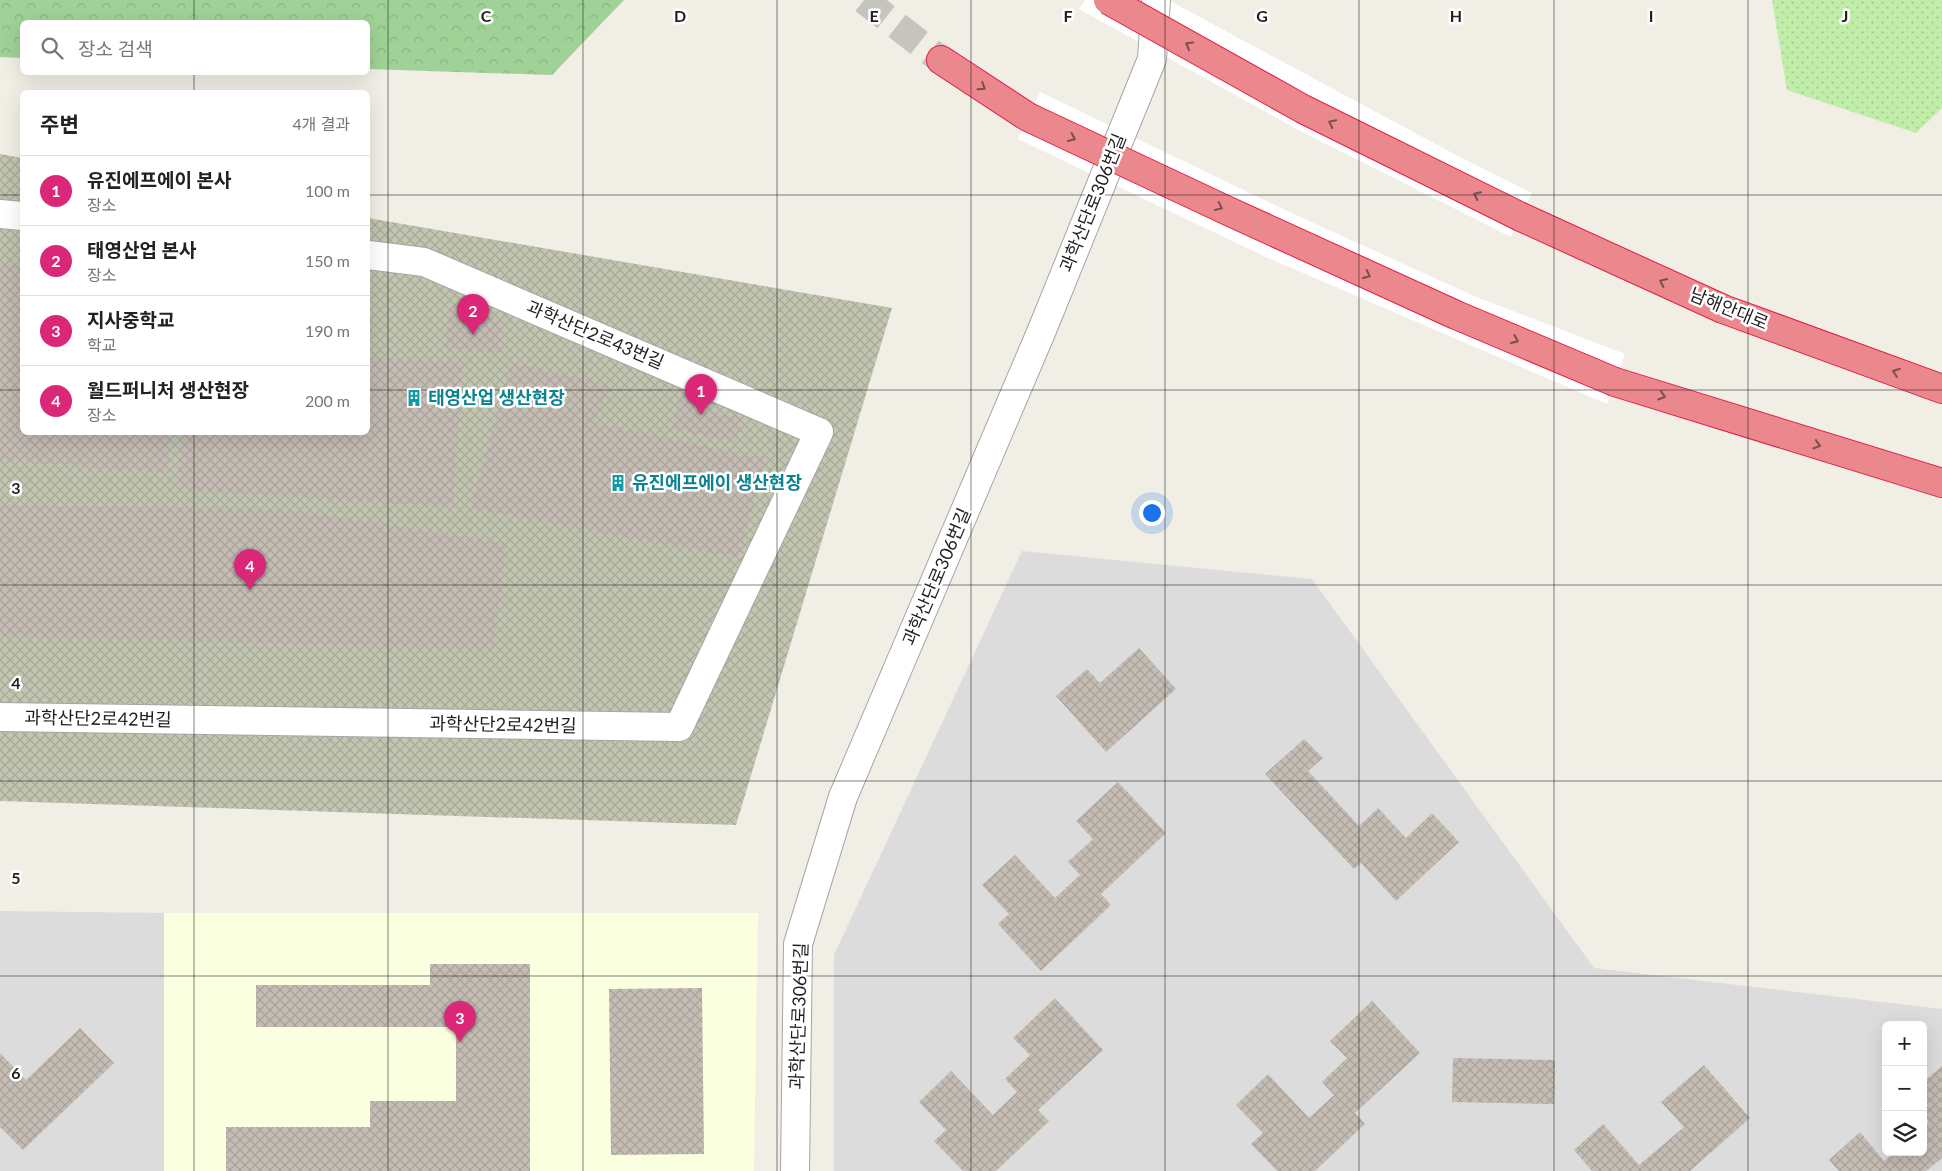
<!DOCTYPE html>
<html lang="ko">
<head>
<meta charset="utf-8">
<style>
  :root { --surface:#fff; --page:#f6f6f6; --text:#222; --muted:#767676; --line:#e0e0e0; --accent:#db2777 }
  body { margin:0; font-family:Lato,"Noto Sans KR",sans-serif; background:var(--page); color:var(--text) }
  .controls { position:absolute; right:15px; bottom:15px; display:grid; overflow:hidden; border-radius:8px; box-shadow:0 5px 20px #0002 }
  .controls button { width:45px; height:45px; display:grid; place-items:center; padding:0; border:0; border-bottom:1px solid var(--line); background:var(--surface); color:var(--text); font:25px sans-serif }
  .you { position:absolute; left:1151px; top:512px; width:18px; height:18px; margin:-12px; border:4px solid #fff; border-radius:50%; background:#1a73e8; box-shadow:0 0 0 8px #1a73e833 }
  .badge { display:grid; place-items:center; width:32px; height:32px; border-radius:50%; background:var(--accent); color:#fff; font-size:16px; font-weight:700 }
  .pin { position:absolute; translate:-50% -41px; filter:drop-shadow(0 1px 2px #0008) }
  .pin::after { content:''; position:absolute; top:26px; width:18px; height:15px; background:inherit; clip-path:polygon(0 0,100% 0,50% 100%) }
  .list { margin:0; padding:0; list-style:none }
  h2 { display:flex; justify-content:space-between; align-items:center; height:65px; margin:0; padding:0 20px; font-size:21px }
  h2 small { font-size:16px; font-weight:400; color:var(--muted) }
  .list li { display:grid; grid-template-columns:32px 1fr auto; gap:15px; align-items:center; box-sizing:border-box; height:70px; padding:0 20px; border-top:1px solid var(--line) }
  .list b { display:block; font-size:19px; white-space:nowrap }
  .list p { margin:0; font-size:16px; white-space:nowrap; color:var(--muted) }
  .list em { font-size:16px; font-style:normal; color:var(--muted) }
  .icon { flex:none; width:28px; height:28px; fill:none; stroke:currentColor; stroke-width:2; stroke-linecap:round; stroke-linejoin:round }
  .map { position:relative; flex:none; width:1942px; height:1171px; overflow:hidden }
  .search { position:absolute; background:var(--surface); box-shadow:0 5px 20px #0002; left:20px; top:20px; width:350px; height:55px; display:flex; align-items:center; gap:12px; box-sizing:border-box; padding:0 18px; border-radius:8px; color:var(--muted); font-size:19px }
  .panel { position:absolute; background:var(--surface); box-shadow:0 5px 20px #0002; left:20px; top:90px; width:350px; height:345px; border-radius:8px }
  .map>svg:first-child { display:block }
</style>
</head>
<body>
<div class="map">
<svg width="1942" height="1171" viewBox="0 0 1942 1171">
  <defs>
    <pattern id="construction-cross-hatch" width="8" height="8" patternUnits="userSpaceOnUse" patternTransform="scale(1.25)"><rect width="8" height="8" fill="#c2c5b0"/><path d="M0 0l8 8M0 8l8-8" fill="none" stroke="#a6a997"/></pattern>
    <pattern id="grass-dots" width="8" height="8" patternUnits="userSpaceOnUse" patternTransform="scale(1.25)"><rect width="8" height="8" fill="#c0eda8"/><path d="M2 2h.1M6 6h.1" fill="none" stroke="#a5cb90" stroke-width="1.8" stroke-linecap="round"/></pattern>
    <pattern id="forest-crowns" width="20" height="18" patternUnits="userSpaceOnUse" patternTransform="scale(1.25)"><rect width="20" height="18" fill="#a0d297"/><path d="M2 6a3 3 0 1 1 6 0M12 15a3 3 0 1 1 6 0" fill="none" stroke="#89b482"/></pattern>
    <pattern id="building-cross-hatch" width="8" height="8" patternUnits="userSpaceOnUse" patternTransform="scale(1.25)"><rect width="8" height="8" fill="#c5bdb4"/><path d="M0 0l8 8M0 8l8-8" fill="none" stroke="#a9a29a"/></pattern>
  </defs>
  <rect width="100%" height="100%" fill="#f0eee5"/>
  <g fill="#dddcdc" fill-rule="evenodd">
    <path d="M1022,551L1312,579L1594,968L1942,1009V1171H834V955ZM1886,1025H1923V1152H1886Z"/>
    <polygon points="0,911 164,913 164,1171 0,1171"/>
  </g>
  <polygon fill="#faffdf" points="164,913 758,913 754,1171 164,1171"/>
  <polygon fill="url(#construction-cross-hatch)" points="0,154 22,158 22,432 368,432 368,218 892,308 736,825 0,801"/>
  <polygon fill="url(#grass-dots)" points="1772,0 1942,0 1942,108 1916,133 1787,90"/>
  <polygon fill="url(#forest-crowns)" points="0,0 624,0 552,75 368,69 368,22 22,22 22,58 0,57"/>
  <g fill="#fff">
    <polygon points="1085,0 1168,0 1456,155 1532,193 1511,237 1306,134 1079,9"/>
    <polygon points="1040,92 1287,211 1474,296 1625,354 1607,404 1266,257 1018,139"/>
  </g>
  <g fill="url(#building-cross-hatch)">
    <polygon points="0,263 22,265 22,432 171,432 168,473 0,460"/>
    <polygon points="451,303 501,321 500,353 444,349"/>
    <polygon points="368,314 373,314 370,357 463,363 453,507 177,489 181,432 368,432"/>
    <polygon points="512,362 610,385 595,423 765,459 739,558 470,508"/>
    <polygon points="681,392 706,398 712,411 742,419 736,443 672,428"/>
    <polygon points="0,505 293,510 506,543 494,649 0,636"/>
    <polygon points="1139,648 1176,689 1106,752 1056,696 1087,669 1100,683"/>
    <polygon points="1304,739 1323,758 1308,771 1359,826 1378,808 1406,838 1432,813 1459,842 1396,901 1361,863 1354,869 1265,774"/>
    <polygon points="1118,782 1166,833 1101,894 1111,905 1041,971 998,924 1009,914 982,885 1015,855 1055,898 1080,875 1068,862 1093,839 1076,821"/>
    <polygon points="430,964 530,964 530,1171 226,1171 226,1127 370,1127 370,1101 456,1101 456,1027 256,1027 256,985 430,985"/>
    <polygon points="702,988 704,1154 611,1155 609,989"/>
    <polygon points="1055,998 1103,1050 1038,1110 1049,1121 996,1171 963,1171 934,1141 946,1130 919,1102 951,1071 993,1115 1017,1092 1005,1079 1030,1055 1013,1038"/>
    <polygon points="1372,1001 1420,1053 1355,1113 1365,1124 1315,1171 1277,1171 1251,1144 1263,1133 1236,1105 1268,1074 1309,1118 1334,1095 1322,1082 1347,1058 1330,1041"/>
    <polygon points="80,1028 114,1063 23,1150 0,1127 0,1053 26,1080"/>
    <polygon points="1453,1058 1555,1060 1554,1104 1452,1102"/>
    <polygon points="1704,1065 1750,1118 1690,1171 1592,1171 1574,1150 1603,1124 1639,1165 1684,1127 1661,1102"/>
    <polygon points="1942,1066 1942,1158 1926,1171 1839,1171 1829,1160 1860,1132 1884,1161 1894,1152 1923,1152 1923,1127 1929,1122 1923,1116 1923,1082"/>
  </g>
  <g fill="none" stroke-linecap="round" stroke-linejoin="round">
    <polyline stroke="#c6c5bd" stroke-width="28" stroke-dasharray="28 14" stroke-linecap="butt" points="864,0 941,60"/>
    <g stroke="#a6a6a6" stroke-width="30">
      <g id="minor">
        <polyline points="0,214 22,216"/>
        <polyline points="0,717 679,727 819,432 424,262 368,255"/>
        <polyline points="795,1171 798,944 843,797 1042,330 1152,59 1156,0"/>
      </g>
    </g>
    <g stroke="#e41c44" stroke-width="30">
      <g id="highway">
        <polyline points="941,60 1028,117"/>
        <polyline points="1521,217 1723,309 1942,389"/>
        <polyline points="1615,382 1942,483"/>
      </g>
    </g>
    <use href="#minor" stroke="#fff" stroke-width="28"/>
    <use href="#highway" stroke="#eb888d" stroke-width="28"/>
    <g stroke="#e41c44" stroke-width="30" stroke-linecap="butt">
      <g id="highway-bridge">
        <polyline points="1108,0 1303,109 1521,217"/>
        <polyline points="1028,117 1228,211 1456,315 1615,382"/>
      </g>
    </g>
    <use href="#highway-bridge" stroke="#eb888d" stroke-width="28"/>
  </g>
  <defs><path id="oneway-chevron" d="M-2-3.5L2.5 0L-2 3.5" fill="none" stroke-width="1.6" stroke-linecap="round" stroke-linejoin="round" transform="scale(1.25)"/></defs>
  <g stroke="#7b4e50">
    <use href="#oneway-chevron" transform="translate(1189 45) rotate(-151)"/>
    <use href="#oneway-chevron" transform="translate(982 87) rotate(33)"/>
    <use href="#oneway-chevron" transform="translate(1332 123) rotate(-154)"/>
    <use href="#oneway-chevron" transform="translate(1072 138) rotate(25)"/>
    <use href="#oneway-chevron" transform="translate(1477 195) rotate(-154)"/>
    <use href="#oneway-chevron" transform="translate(1219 207) rotate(25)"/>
    <use href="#oneway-chevron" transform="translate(1367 275) rotate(25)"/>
    <use href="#oneway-chevron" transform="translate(1663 282) rotate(-155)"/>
    <use href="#oneway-chevron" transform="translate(1515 340) rotate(23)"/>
    <use href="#oneway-chevron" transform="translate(1896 372) rotate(-160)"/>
    <use href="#oneway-chevron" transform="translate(1662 396) rotate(17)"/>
    <use href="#oneway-chevron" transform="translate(1817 445) rotate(17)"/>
  </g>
  <path fill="none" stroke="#1f1f1f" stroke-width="1" stroke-opacity="0.55" d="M194,0V22M388,0V1171M583,0V1171M777,0V1171M971,0V1171M1165,0V1171M1359,0V1171M1554,0V1171M1748,0V1171M194,72V92M0,195H22M368,195H1942M0,390H22M368,390H1942M194,432V1171M0,585H1942M0,781H1942M0,976H1942"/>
  <defs>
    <g id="building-bare" transform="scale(1.35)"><path d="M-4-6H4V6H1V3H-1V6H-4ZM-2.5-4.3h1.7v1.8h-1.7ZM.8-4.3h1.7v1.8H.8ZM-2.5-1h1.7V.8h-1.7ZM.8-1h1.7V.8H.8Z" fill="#0f9aa8" stroke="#fff" stroke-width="2.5" paint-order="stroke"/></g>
  </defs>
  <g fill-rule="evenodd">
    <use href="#building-bare" x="414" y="398"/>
    <use href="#building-bare" x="618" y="483"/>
  </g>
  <g text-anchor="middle" stroke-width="5" stroke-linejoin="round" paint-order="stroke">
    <g font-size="18" fill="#1f1f1f" stroke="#fff">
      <text transform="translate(1093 203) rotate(-68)" y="6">과학산단로306번길</text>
      <text transform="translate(1729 309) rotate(22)" y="6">남해안대로</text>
      <text transform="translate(595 335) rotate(23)" y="6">과학산단2로43번길</text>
      <text transform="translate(937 577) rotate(-67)" y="6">과학산단로306번길</text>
      <text transform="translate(98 719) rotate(1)" y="6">과학산단2로42번길</text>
      <text transform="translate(503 725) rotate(1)" y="6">과학산단2로42번길</text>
      <text transform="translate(799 1016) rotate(-88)" y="6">과학산단로306번길</text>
    </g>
    <g font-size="18" font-weight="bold" fill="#0d838f" stroke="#fff" text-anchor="start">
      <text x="428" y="404">태영산업 생산현장</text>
      <text x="632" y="489">유진에프에이 생산현장</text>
    </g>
  </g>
  <g font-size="16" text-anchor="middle" font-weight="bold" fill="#1f1f1f" stroke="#fff" stroke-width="5" stroke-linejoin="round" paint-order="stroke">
    <text x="486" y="22">C</text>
    <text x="680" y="22">D</text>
    <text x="874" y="22">E</text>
    <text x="1068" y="22">F</text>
    <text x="1262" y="22">G</text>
    <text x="1456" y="22">H</text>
    <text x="1651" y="22">I</text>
    <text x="1845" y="22">J</text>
    <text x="16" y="494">3</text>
    <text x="16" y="689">4</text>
    <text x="16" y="884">5</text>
    <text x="16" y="1079">6</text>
  </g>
</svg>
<div class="controls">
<button>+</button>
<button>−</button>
<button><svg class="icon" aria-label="layers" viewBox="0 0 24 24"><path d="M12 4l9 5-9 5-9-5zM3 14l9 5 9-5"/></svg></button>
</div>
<div class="you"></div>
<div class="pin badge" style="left:701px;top:415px">1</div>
<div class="pin badge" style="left:473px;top:335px">2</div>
<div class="pin badge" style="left:460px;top:1042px">3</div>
<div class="pin badge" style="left:250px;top:590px">4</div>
<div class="search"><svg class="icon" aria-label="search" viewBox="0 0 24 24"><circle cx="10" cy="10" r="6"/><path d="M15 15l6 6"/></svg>장소 검색</div>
<section class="panel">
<h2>주변<small>4개 결과</small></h2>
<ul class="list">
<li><span class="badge">1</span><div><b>유진에프에이 본사</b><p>장소</p></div><em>100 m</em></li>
<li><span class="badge">2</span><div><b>태영산업 본사</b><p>장소</p></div><em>150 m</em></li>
<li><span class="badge">3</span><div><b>지사중학교</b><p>학교</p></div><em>190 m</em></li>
<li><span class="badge">4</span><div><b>월드퍼니처 생산현장</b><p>장소</p></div><em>200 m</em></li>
</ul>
</section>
</div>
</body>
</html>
